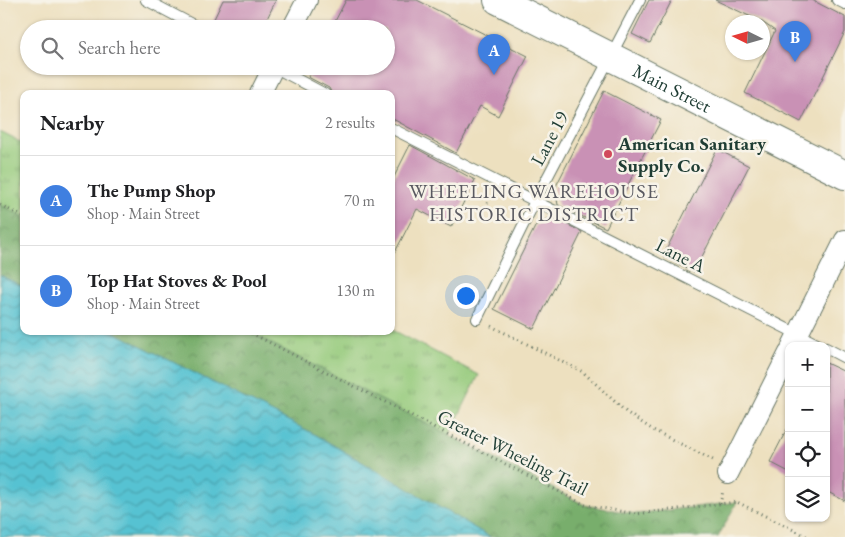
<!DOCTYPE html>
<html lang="en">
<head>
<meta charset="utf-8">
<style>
  :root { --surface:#fff; --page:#f6f6f6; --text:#202124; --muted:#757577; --line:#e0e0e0; --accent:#0f766e }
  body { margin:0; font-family:"EB Garamond",serif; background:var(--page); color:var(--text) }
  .controls { position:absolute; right:15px; bottom:15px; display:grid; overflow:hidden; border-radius:10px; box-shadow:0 1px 4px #0004 }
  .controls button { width:45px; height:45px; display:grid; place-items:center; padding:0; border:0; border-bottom:1px solid var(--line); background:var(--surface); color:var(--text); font:25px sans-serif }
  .compass { position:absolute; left:725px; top:15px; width:45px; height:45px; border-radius:50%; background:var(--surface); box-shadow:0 1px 4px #0004; rotate:275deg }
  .you { position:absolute; left:465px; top:295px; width:18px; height:18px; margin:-12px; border:4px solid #fff; border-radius:50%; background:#1a73e8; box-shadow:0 0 0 8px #1a73e833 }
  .badge { display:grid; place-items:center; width:32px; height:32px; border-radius:50%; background:var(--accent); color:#fff; font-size:16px; font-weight:700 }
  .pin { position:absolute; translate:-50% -41px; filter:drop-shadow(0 1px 2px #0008) }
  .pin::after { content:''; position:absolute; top:26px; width:18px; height:15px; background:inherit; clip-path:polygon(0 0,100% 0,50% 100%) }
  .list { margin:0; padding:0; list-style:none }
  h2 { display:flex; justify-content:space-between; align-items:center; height:65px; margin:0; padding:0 20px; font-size:21px }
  h2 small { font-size:16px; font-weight:400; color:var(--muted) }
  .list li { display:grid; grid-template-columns:32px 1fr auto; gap:15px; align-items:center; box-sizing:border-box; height:90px; padding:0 20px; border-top:1px solid var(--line) }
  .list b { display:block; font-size:19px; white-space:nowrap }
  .list p { margin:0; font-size:16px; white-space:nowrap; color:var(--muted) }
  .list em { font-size:16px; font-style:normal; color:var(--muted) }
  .icon { flex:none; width:28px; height:28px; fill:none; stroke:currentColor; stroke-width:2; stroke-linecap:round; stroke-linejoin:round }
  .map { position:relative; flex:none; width:845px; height:537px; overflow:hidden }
  .search { position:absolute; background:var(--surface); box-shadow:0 1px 4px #0004; left:20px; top:20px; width:375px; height:55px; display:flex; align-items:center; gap:12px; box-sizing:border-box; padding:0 18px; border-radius:28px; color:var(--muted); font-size:19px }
  .panel { position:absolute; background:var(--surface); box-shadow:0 1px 4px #0004; left:20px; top:90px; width:375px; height:245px; border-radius:10px }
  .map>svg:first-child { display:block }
</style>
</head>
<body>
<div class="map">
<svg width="845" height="537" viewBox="0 0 845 537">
  <defs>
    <pattern id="grass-tufts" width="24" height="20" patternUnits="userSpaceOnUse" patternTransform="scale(1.25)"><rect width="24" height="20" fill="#95ca7c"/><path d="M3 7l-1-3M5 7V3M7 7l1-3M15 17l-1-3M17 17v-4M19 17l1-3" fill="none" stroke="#79a566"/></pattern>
    <pattern id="forest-crowns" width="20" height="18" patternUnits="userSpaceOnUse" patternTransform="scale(1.25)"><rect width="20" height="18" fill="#78ae6c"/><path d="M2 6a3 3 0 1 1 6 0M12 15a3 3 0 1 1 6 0" fill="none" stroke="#628f5a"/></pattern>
    <pattern id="water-waves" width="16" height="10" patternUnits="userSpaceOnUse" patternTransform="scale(1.25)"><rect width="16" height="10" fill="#57c2d2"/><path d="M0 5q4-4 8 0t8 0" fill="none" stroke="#479fab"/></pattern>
  </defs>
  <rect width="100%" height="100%" fill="#f7f3e8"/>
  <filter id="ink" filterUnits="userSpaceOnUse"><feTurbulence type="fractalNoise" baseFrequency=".02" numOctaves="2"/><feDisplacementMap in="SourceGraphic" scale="10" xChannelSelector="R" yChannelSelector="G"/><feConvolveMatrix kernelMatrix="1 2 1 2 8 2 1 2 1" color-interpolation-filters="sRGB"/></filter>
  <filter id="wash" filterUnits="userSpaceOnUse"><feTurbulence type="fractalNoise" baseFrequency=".0096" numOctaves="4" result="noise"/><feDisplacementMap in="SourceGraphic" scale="20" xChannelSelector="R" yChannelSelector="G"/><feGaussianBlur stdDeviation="1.12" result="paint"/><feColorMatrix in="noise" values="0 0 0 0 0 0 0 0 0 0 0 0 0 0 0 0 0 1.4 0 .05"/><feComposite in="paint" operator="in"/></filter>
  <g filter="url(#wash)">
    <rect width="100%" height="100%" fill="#ede0bf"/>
    <g fill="url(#grass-tufts)" stroke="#5a8458">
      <polygon points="0,132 24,144 24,217 0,205"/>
      <polygon points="391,329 479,375 449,435 247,331 391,331"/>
    </g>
    <g fill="url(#forest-crowns)" stroke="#4c7650">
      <polygon points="0,205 24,217 24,287 0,275"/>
      <polygon points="112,331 247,331 585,505 636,514 737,502 718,537 490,537 316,435"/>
    </g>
    <polygon fill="url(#water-waves)" stroke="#3b8083" points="0,275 24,287 24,331 112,331 316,435 490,537 0,537"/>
    <g id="blocks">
      <g fill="#c991b5">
        <polygon points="223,0 276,0 262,29 224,29 212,23"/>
        <polygon points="346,0 417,0 528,56 498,116 480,106 456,153 391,118 391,94 332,94 329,88 308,77 314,66 386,66 386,29 331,29"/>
        <polygon points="649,0 672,0 650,43 632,34"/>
        <polygon points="715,0 812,0 845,17 845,32 801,122 745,93 775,31 762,22"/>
        <polygon points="604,91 661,120 606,228 558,205 555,188"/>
        <polygon points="410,145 475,180 451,227 417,209 391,260 391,183"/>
        <polygon points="717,149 749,166 694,272 663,256"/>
        <polygon points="552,217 582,232 534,329 494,309 536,225"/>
        <polygon points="826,363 845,372 845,501 826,491"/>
        <polygon points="789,425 789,472 770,462"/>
      </g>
    </g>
  </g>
  <g filter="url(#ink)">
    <use href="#blocks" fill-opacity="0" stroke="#677665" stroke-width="1"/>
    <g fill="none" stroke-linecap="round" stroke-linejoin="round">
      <g stroke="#677665" stroke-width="12">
        <g id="lane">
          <polyline points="146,0 201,29"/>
          <polyline points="837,0 845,4"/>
          <polyline points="272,66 325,94"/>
          <polyline points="391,128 821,346"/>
          <polyline points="477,319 535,201 640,0"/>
          <polyline points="826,348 845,358"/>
        </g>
      </g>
      <g stroke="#677665" stroke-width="22">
        <g id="street">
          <polyline points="292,29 307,0"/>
          <polyline points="260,94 274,66"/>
          <polyline points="792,346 845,240"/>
          <polyline points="728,474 789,353"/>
        </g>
      </g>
      <g stroke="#677665" stroke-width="30">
        <g id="secondary">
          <path id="s1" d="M498,0L845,175"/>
        </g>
      </g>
      <g stroke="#677665" stroke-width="3" stroke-dasharray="1 4" stroke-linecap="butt">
        <polyline points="487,203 491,195"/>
        <polyline points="0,205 24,217"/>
        <polyline points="491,326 583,372 626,412 653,430 713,460"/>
        <polyline points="247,331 585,505 636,514 737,502 808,537"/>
        <polyline points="720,504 723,491"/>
      </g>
      <use href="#lane" stroke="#fff" stroke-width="10"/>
      <use href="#street" stroke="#fff" stroke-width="20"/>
      <use href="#secondary" stroke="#fff" stroke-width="28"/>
    </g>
  </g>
  <circle fill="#d1495b" stroke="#f7f3e8" stroke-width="2" cx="608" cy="154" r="5"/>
  <g text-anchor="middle" stroke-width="5" stroke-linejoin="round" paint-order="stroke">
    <g font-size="19" fill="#1f3d34" stroke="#f7f3e8">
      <text dy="7" stroke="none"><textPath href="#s1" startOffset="195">Main Street</textPath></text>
      <text transform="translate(549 138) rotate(-62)" y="7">Lane 19</text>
      <text transform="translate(681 255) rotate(27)" y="7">Lane A</text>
      <text transform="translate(513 452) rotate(27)" y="7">Greater Wheeling Trail</text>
    </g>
    <g font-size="19" font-weight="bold" fill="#1f3d34" stroke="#f7f3e8" text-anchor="start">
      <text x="618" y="150">American Sanitary<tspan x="618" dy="22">Supply Co.</tspan></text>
    </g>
    <g font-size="20" letter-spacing="1" fill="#5a5a61" stroke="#f7f3e8">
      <text x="534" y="198">WHEELING WAREHOUSE<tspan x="534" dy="23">HISTORIC DISTRICT</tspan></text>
    </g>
  </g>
</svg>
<div class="controls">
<button>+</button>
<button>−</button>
<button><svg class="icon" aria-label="locate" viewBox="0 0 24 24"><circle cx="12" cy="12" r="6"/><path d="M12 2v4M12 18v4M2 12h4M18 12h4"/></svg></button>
<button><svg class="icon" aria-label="layers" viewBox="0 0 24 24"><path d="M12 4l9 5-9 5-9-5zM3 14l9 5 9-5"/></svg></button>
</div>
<svg class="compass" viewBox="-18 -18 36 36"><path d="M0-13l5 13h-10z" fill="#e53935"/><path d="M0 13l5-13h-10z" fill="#757577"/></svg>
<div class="you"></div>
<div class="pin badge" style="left:494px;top:75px;background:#3f7fe0">A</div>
<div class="pin badge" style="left:795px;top:62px;background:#3f7fe0">B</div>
<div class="search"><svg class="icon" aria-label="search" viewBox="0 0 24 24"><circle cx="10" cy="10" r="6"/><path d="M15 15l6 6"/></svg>Search here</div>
<section class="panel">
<h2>Nearby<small>2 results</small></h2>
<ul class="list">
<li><span class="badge" style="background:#3f7fe0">A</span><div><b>The Pump Shop</b><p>Shop · Main Street</p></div><em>70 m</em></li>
<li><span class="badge" style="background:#3f7fe0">B</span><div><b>Top Hat Stoves &amp; Pool</b><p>Shop · Main Street</p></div><em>130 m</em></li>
</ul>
</section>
</div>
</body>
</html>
